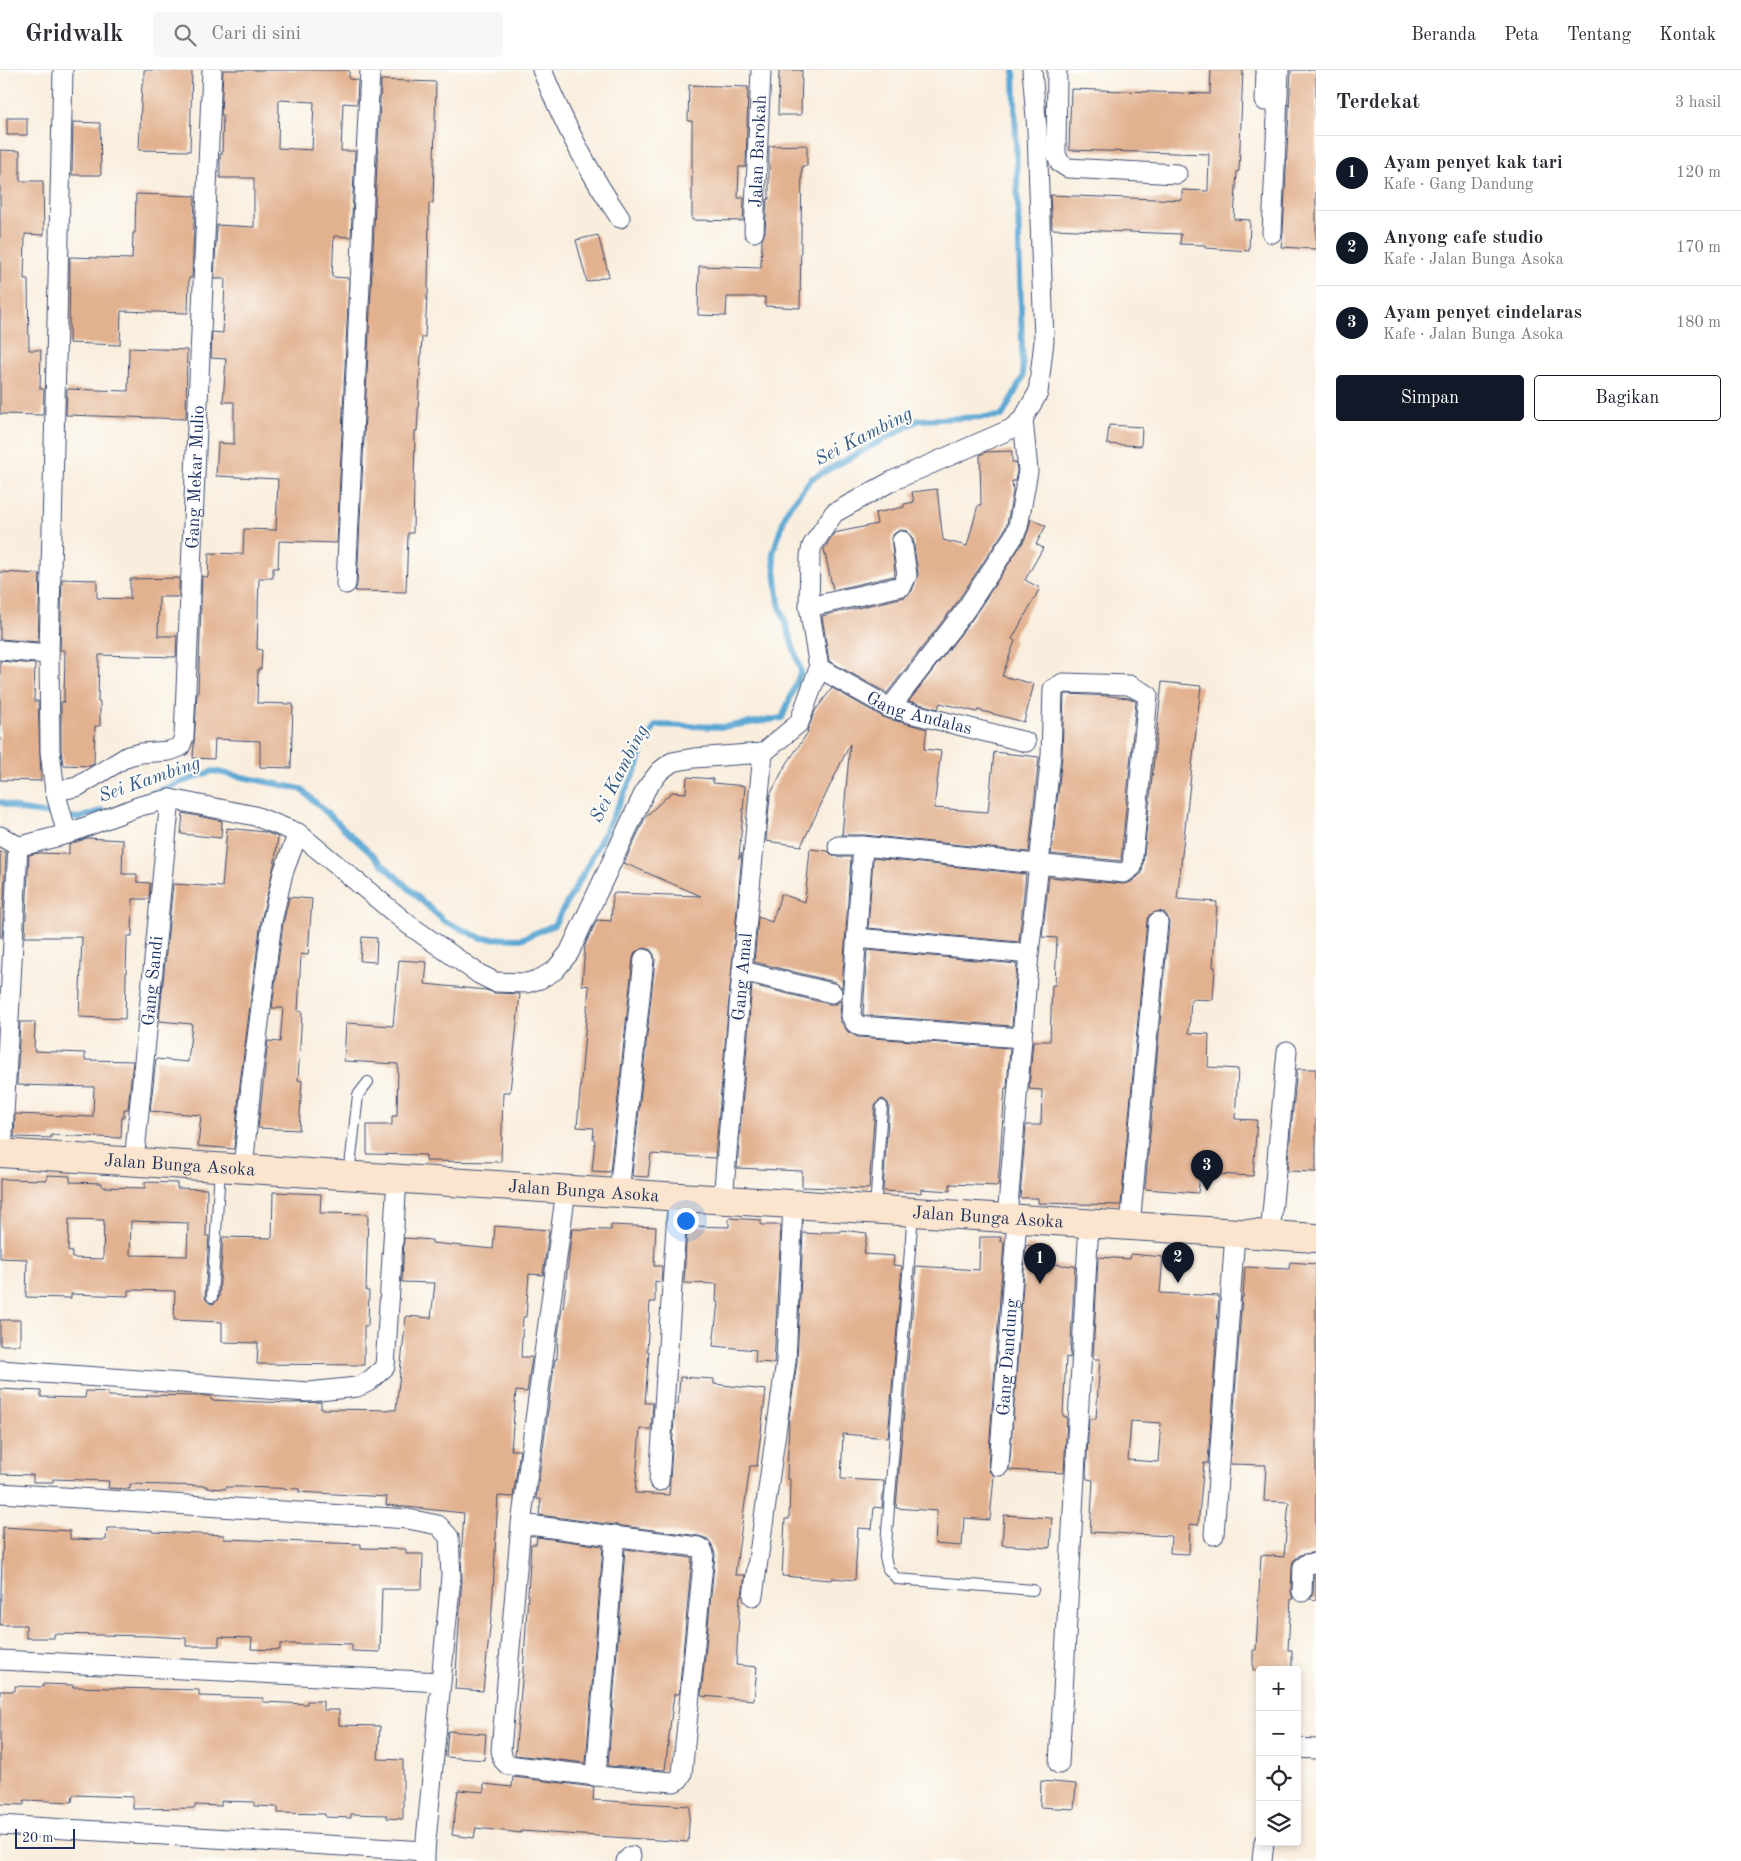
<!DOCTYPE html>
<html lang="id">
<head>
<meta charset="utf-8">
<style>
  :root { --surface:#fff; --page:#f7f7f7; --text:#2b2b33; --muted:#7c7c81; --line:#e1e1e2; --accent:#111827 }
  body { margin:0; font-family:"Old Standard TT",serif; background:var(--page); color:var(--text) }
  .controls { position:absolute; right:15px; bottom:15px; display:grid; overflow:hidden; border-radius:5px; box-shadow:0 2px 8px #0003 }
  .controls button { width:45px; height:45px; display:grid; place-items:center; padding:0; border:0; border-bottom:1px solid var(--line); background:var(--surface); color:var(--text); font:25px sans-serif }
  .scale { position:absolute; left:15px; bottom:12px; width:60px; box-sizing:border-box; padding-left:5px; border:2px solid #1b2f5e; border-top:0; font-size:14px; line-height:18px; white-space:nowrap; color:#1b2f5e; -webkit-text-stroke:4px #fdfcf7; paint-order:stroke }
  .you { position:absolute; left:685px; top:1150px; width:18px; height:18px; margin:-12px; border:4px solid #fff; border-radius:50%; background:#1a73e8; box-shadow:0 0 0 8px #1a73e833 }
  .badge { display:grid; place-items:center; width:32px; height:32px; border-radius:50%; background:var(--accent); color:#fff; font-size:16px; font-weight:700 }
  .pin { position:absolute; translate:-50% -41px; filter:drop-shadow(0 1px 2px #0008) }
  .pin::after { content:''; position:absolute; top:26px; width:18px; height:15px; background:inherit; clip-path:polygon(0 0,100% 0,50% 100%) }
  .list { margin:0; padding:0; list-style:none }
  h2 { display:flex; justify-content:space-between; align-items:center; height:65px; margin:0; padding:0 20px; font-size:21px }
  h2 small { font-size:16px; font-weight:400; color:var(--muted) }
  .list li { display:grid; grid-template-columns:32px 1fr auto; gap:15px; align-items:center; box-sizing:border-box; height:75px; padding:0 20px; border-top:1px solid var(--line) }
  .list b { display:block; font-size:19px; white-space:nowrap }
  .list p { margin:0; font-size:16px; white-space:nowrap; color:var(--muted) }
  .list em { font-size:16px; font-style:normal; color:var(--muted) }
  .actions { display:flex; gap:10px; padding:15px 20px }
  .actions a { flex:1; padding:11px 0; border:1px solid var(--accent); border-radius:5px; text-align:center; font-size:18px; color:var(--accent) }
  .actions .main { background:var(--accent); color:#fff }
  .icon { flex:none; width:28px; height:28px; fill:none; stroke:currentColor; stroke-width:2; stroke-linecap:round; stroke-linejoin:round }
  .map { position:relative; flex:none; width:1316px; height:1791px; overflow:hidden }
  header { display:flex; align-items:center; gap:30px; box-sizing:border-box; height:70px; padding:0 25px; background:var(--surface); border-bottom:1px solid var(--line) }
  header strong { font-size:24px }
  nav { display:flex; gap:28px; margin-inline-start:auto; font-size:18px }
  .search { width:350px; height:45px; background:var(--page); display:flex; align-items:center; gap:12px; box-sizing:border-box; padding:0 18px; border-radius:5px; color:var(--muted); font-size:19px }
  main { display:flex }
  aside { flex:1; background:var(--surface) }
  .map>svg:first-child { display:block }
</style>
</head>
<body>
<header>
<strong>Gridwalk</strong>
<div class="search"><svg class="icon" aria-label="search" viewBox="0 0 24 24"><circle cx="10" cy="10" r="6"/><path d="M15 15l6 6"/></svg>Cari di sini</div>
<nav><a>Beranda</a><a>Peta</a><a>Tentang</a><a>Kontak</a></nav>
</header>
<main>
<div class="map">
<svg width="1316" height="1791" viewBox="0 0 1316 1791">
  <rect width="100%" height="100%" fill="#fdfcf7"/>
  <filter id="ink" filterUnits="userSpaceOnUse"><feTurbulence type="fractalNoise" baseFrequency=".02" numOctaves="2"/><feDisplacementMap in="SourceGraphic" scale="10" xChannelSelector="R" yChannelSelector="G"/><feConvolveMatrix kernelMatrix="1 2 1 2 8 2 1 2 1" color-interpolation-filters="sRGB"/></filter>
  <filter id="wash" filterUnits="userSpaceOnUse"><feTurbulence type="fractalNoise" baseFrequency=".0096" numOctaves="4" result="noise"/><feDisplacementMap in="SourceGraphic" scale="20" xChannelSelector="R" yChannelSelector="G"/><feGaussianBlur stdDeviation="1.12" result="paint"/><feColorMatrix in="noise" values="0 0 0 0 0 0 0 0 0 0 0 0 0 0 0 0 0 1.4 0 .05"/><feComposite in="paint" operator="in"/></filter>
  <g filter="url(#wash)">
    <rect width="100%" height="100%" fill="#f9eede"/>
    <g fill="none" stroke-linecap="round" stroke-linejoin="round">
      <g stroke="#5ca7d4" stroke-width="6">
        <polyline points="143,726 213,701 301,719 444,851 481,868 521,869 554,855 585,801 638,696 643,676 656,655 723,657 782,648 801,601 779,533 773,483 787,440 811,409 919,350 1002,346 1023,307 1014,0"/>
        <polyline points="0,732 22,740 79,748 103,740"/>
      </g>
    </g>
    <g id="blocks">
      <g fill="#e2b18f" fill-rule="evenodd">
        <polygon points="144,0 192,0 190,81 139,80 142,13 144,13"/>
        <path d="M223,0H349V9L358,10L357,34L343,33L341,81H355L351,167L334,166L332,207L349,208L337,473L279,471L278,498H273V508H259L257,579L262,580L261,599H258L257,633L293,634L291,698L260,697V671L215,669L214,689L193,688L197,624H198L202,506L208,507L209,483L243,484L244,459L276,460L278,409L216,406L218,373L234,374V332H223L226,289L211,288L212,262L223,263L225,209H214L217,155L254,157V108H220V84H222L223,45H221ZM279,30L314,32L312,80L278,78Z"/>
        <polygon points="779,0 802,0 801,45 778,45"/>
        <polygon points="1211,0 1243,0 1239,101 1237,101 1234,149 1250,150 1249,181 1205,178 1205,175 1180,174 1181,164 1052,159 1050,125 1182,130 1182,120 1208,121 1209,84 1069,80 1071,19 1210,24"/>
        <polygon points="1291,0 1316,0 1316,179 1281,177 1283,163"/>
        <polygon points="381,10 436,12 433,133 429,133 428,225 427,225 425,267 422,267 417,361 415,361 413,463 408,463 406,522 355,521 357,515"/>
        <polygon points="689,15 748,17 746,97 739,97 738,128 744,128 743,151 692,150 692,51 688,51"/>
        <rect x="7" y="48" width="20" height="17"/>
        <polygon points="73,52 100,53 101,105 72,105"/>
        <polygon points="807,75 807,96 802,96 800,238 765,236 765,227 727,227 726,246 698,245 699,196 761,198 762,170 765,162 767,129 769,129 769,76"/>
        <polygon points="0,80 20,81 20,111 43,111 44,165 25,164 24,209 28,209 29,280 41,280 40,319 44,319 43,345 0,344"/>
        <polygon points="136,124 195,126 192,208 189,208 188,243 121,241 120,275 69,273 70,187 132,189 133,163 135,163"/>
        <polygon points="598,165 609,206 587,212 576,170"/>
        <polygon points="129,278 187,280 186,349 66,345 67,319 128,321"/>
        <polygon points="1109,355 1142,357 1141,376 1107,374"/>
        <polygon points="1012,381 1012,392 1016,392 1017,401 1015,411 1012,411 1013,422 1007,454 1004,461 955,535 887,623 829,591 822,546 905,527 912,521 918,504 913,469 907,461 900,460 895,463 891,467 895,503 894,506 833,520 824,479 834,463 877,454 875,443 904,437 904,434 914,432 912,422 937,419 943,470 967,476 978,435 981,435 980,385 986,382"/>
        <polygon points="1031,449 1046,456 1036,474 1043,478 1025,510 1040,518 1012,569 1015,571 1002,606 1034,614 1024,652 978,640 977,642 940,633 938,639 909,631 973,548 1023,472 1028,461"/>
        <polygon points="0,502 40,504 38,572 0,569"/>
        <polygon points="179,508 179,527 159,527 158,566 177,566 176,587 99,585 98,632 100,632 100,656 95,656 94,694 90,696 63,695 61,680 61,632 64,632 65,580 60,580 62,509 97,510 97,528 130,529 130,509"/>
        <polygon points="0,591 35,594 34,631 38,631 41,711 0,710"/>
        <polygon points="1162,612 1201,616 1177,829 1217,832 1213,897 1215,897 1213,930 1191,929 1189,963 1209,964 1208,997 1238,999 1235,1049 1257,1050 1253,1106 1200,1103 1198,1123 1145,1119 1169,853 1168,848 1165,843 1159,841 1149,845 1147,851 1121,1135 1038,1133 1038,1128 1020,1128 1026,1055 1041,1055 1042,1020 1029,1019 1033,971 1050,971 1052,915 1055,915 1057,868 1042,867 1049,807 1123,814 1131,812 1142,803"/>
        <polygon points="832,618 885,648 927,659 924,679 941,681 934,738 988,742 994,682 1039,687 1029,782 864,765 842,765 850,674 801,776 766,771 770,725 784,698 808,662 807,661 815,641"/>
        <polygon points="1066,624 1109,626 1129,628 1136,631 1121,791 1051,784 1062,686 1064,625"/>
        <polygon points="687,707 713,709 713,713 745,716 739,789 742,783 715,1088 651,1084 648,1107 632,1106 655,890 654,885 651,880 645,878 635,882 633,888 610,1102 592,1101 595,1070 593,1069 594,1058 577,1057 589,916 582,915 585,875 597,850 611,851 613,823 701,826 624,793 646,746 672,722 686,723"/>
        <polygon points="183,743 222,751 221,768 181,764"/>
        <polygon points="227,758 265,762 278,767 275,791 261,851 240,1014 234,1079 198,1076 201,1045 150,1041 156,989 188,992 192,954 159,951 173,814 222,817"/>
        <polygon points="87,768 123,770 122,804 137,804 137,812 150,813 149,829 133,829 132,866 127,866 125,949 79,947 82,867 25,867 29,785 39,783 69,784 69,775"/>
        <polygon points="810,779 828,781 832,785 838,787 851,787 842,918 835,912 754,892 758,847 772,852 781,824 805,832"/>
        <polygon points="0,782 6,782 2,867 0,867"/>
        <polygon points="873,788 1026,804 1019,872 868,858"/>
        <polygon points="289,827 312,829 308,885 301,884 298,941 302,942 298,1010 302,1011 299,1060 258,1058 268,971 280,972 283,938 272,938 283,854"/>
        <polygon points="362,867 377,868 376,892 360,891"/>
        <polygon points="867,880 1017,894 1012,956 863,945"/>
        <polygon points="399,890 427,892 425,914 486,920 495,923 520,924 510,1022 503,1022 501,1092 426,1091 426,1085 367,1084 367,1055 392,1055 392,1046 397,1046 398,994 344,991 346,953 393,956"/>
        <polygon points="752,915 829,934 836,934 841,930 840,945 841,952 848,962 858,967 1010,978 1007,1018 1005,1018 998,1116 950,1114 950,1121 921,1119 921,1123 883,1121 889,1036 888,1033 883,1029 879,1030 875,1036 869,1119 802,1117 802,1101 737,1098"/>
        <polygon points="20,952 35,952 34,981 85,983 85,990 133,991 128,1039 124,1039 124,1047 122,1047 121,1068 51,1065 51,1068 14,1067 15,1044 93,1047 94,1017 17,1015"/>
        <polygon points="1297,999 1316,999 1316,1102 1287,1101"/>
        <path d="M47,1105L70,1106V1112L102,1113V1117L145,1118V1112L177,1113V1118L207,1119L206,1166H209L205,1227L206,1230L211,1234L215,1233L219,1227L223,1167L272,1168L273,1122L321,1124L320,1143L368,1144L366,1221H369L368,1256H364V1295L257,1294L258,1273L222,1272V1252L174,1250L175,1221L128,1220V1226L71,1224V1228L26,1227L27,1189L0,1188V1109L47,1110ZM69,1149L104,1150L103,1189L72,1188V1182L68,1181ZM131,1151L188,1153L187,1186L130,1185Z"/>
        <polygon points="729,1148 761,1150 761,1155 781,1155 774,1293 755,1292 756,1280 713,1276 718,1232 716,1232 717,1214 684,1213 687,1156 729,1157"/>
        <polygon points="611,1155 656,1157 654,1196 662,1196 661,1212 655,1211 655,1232 650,1232 647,1281 649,1281 645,1333 653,1333 651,1359 640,1359 635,1423 669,1425 675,1334 678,1334 680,1307 714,1309 714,1314 766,1320 757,1396 750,1396 735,1505 745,1505 742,1526 740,1526 736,1595 757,1597 754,1630 701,1626 715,1485 712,1475 708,1469 699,1466 539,1445 541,1429 536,1429 555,1289 557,1289 558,1265 562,1238 563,1238 572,1159 611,1160"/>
        <polygon points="495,1156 549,1160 543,1205 529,1204 526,1247 523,1247 521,1287 532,1287 527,1322 516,1321 511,1380 520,1380 513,1427 498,1426 492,1540 483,1621 455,1619 462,1507 461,1488 464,1443 386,1435 387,1427 299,1422 299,1419 243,1417 226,1417 226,1419 207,1418 207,1416 130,1414 130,1419 108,1418 109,1411 53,1409 53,1412 33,1412 33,1405 0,1404 0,1319 41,1321 41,1327 85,1328 86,1321 108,1322 108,1326 147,1327 147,1325 201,1326 211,1326 211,1330 291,1333 321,1332 321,1339 396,1340 406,1246 431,1248 435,1213 402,1212 404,1168 432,1170 432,1173 493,1179"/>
        <polygon points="841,1160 867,1163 864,1184 894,1186 893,1195 902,1196 888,1368 843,1364 841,1409 884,1411 882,1438 874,1437 872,1459 858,1458 855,1510 832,1508 831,1510 782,1506 785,1449 789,1449 790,1409 787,1409 789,1347 797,1292 803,1163 821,1164 821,1162 841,1162"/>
        <polygon points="980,1167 1001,1167 1000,1171 1004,1172 988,1395 989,1401 994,1406 990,1450 964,1448 962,1476 935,1474 937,1441 896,1438 916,1196 979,1200"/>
        <polygon points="1026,1175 1051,1178 1049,1194 1075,1196 1070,1288 1066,1287 1063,1346 1067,1347 1064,1403 1009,1400"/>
        <path d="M1131,1184L1163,1187L1160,1223L1219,1226L1208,1393H1204L1198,1455L1190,1454L1189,1484L1170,1483L1171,1466L1090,1462L1093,1410L1087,1409L1086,1404L1089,1349H1096L1100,1289H1093L1098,1187L1130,1189ZM1131,1351L1161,1353L1158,1392L1128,1390Z"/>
        <polygon points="1290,1192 1316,1194 1316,1482 1300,1485 1293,1491 1292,1496 1291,1522 1293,1529 1291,1529 1288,1580 1292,1580 1292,1600 1253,1600 1253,1580 1256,1580 1261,1485 1284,1487 1289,1432 1264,1431 1266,1395 1230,1394 1242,1227 1243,1227 1245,1197 1289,1199"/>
        <rect x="0" y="1250" width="20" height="25"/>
        <polygon points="1004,1445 1052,1448 1050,1478 1002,1475"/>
        <polygon points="3,1457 70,1461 70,1469 106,1470 107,1458 127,1458 127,1459 152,1460 152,1462 224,1465 224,1469 361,1474 361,1478 406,1479 406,1484 423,1484 422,1519 382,1519 380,1582 352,1581 352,1574 317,1573 317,1574 280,1574 280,1580 251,1579 252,1568 219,1567 219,1576 186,1576 186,1568 149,1566 54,1564 54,1568 26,1568 26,1555 0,1555"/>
        <polygon points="537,1467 603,1476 586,1693 515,1685 524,1589 531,1474 536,1474"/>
        <polygon points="625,1479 692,1488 679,1624 674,1624 665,1700 608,1696"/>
        <polygon points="1316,1504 1316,1530 1310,1529 1313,1523 1314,1505"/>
        <polygon points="43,1614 73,1615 73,1617 199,1620 199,1626 263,1628 263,1632 307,1634 307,1631 323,1631 323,1640 339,1640 339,1655 380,1656 378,1689 403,1690 403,1749 387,1748 387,1745 351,1744 351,1748 325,1747 325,1744 278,1743 278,1737 254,1736 254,1732 221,1731 221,1736 195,1735 195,1738 133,1739 133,1727 73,1725 72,1732 24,1730 24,1735 0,1734 0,1621 15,1621 15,1616 43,1617"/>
        <polygon points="448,1661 486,1664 484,1690 446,1687"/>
        <polygon points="513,1707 594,1717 593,1730 690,1736 688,1772 521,1761 521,1763 476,1758 474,1768 452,1765 458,1720 484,1722 484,1714 512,1717"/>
        <polygon points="1041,1711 1076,1714 1074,1739 1040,1737"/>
      </g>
    </g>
  </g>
  <g filter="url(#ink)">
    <use href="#blocks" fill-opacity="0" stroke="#3c4c71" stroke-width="1"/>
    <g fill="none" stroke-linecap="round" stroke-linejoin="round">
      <g stroke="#3c4c71" stroke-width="12">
        <g id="lane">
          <polyline points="349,1105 358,1025 368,1012"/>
          <polyline points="875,1139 882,1036"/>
          <polyline points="913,1143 885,1487 888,1499 897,1509 1033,1520"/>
          <polyline points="212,1227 220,1099"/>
        </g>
      </g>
      <g stroke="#3c4c71" stroke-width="21">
        <g id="street">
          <polyline points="63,0 49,584 50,681 55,721 67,764"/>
          <path d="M542,0C564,54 587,100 620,148"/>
          <polyline points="1057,0 1056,84 1060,93 1068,98 1177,104"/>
          <polyline points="1265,31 1266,0"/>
          <path id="s1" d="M754,162L761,0"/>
          <polyline points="1272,163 1279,0"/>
          <polyline points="346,514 370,0"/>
          <polyline points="809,537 902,516 907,505 902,471"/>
          <polyline points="0,580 49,584"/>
          <path id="s2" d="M819,598L890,638L1026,672"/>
          <polyline points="890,638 964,542 1014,466 1018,457 1028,401 1023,349"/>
          <path id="s3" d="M55,721L77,717L128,686L141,683L169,681L180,677L184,667L212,0"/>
          <polyline points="0,766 18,776 29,774 67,764 140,736 170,729 255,746 298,763 409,855 479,904 495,912 527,913 540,909 555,900 569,883 646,719 660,701 672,692 694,688 763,683 799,653 819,598 809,537 810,486 812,476 834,443 892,411 1011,359 1023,349 1038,323 1044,271 1037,60 1032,0"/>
          <polyline points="838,776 863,776 1124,803 1132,797 1148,625 1129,615 1063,613 1053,619 1051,685 1029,884 1007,1148"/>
          <polyline points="863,776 851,946 855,953 859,956 1022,968"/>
          <polyline points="857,868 1029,884"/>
          <polyline points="742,901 832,923"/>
          <polyline points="2,1084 18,776"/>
          <path id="s4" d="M134,1092L170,729"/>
          <polyline points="243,1099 251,1015 272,852 283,803 298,763"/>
          <polyline points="619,1123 644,889"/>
          <path id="s5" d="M723,1130L742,901L763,683"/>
          <polyline points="1130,1156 1158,852"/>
          <polyline points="1270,1165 1287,981"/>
          <polyline points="0,1300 309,1322 357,1317 368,1312 385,1297 397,1109"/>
          <path id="s6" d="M999,1396L1017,1149"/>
          <polyline points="659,1411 678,1127"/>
          <polyline points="0,1423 408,1449 438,1455 449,1467 451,1506 441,1612"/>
          <polyline points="521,1454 698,1477 702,1479 704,1484 682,1704 679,1709 674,1712 596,1706 508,1695 503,1690 501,1680 521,1454 566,1120"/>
          <polyline points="1214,1465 1235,1163"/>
          <polyline points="1302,1522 1303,1497 1307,1494 1316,1493"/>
          <polyline points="753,1526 786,1291 793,1134"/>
          <polyline points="0,1590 441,1612 425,1781"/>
          <polyline points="1297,1678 1316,1679"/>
          <polyline points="1059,1694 1089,1153"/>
          <polyline points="596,1706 615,1465"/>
          <polyline points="0,1755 425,1781 425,1791"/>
          <polyline points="626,1791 631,1786"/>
          <polyline points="1262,1791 1264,1772"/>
        </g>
      </g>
      <g stroke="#3c4c71" stroke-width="30">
        <g id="secondary">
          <path id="s7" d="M0,1083L1316,1168"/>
        </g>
      </g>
      <use href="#lane" stroke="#fff" stroke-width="10"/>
      <use href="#street" stroke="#fff" stroke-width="19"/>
      <use href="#secondary" stroke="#fbe5cf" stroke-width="28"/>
    </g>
  </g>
  <g text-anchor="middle" stroke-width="4" stroke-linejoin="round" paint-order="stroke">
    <g font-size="18" fill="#1b2f5e" stroke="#fdfcf7">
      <text dy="6" stroke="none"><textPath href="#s1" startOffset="81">Jalan Barokah</textPath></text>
      <text dy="6" stroke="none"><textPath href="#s3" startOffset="406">Gang Mekar Mulio</textPath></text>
      <text dy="6" stroke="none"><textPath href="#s2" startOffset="111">Gang Andalas</textPath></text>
      <text dy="6" stroke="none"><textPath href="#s5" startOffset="224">Gang Amal</textPath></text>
      <text dy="6" stroke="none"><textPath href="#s4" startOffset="182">Gang Sandi</textPath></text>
      <text dy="6" stroke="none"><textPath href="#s7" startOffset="180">Jalan Bunga Asoka</textPath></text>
      <text dy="6" stroke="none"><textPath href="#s7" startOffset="585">Jalan Bunga Asoka</textPath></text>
      <text dy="6" stroke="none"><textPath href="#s7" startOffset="990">Jalan Bunga Asoka</textPath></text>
      <text dy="6" stroke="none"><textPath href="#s6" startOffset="109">Gang Dandung</textPath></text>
    </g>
    <g font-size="19" font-style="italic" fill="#325987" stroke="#fdfcf7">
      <text transform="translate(863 365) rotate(-27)" y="7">Sei Kambing</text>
      <text transform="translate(618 703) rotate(-63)" y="7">Sei Kambing</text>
      <text transform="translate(149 708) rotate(-19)" y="7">Sei Kambing</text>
    </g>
  </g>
</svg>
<div class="controls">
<button>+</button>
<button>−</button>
<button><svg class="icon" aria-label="locate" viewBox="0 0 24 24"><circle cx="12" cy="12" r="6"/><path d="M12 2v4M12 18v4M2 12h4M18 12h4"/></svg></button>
<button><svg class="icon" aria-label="layers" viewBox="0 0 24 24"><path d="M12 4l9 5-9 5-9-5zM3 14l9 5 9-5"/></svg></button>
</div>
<div class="scale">20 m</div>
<div class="you"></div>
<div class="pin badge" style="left:1040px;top:1214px">1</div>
<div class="pin badge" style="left:1178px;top:1213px">2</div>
<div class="pin badge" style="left:1207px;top:1121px">3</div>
</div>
<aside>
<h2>Terdekat<small>3 hasil</small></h2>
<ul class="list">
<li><span class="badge">1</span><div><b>Ayam penyet kak tari</b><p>Kafe · Gang Dandung</p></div><em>120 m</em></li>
<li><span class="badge">2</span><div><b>Anyong cafe studio</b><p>Kafe · Jalan Bunga Asoka</p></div><em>170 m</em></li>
<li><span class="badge">3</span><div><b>Ayam penyet cindelaras</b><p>Kafe · Jalan Bunga Asoka</p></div><em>180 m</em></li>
</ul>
<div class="actions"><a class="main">Simpan</a><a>Bagikan</a></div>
</aside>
</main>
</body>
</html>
